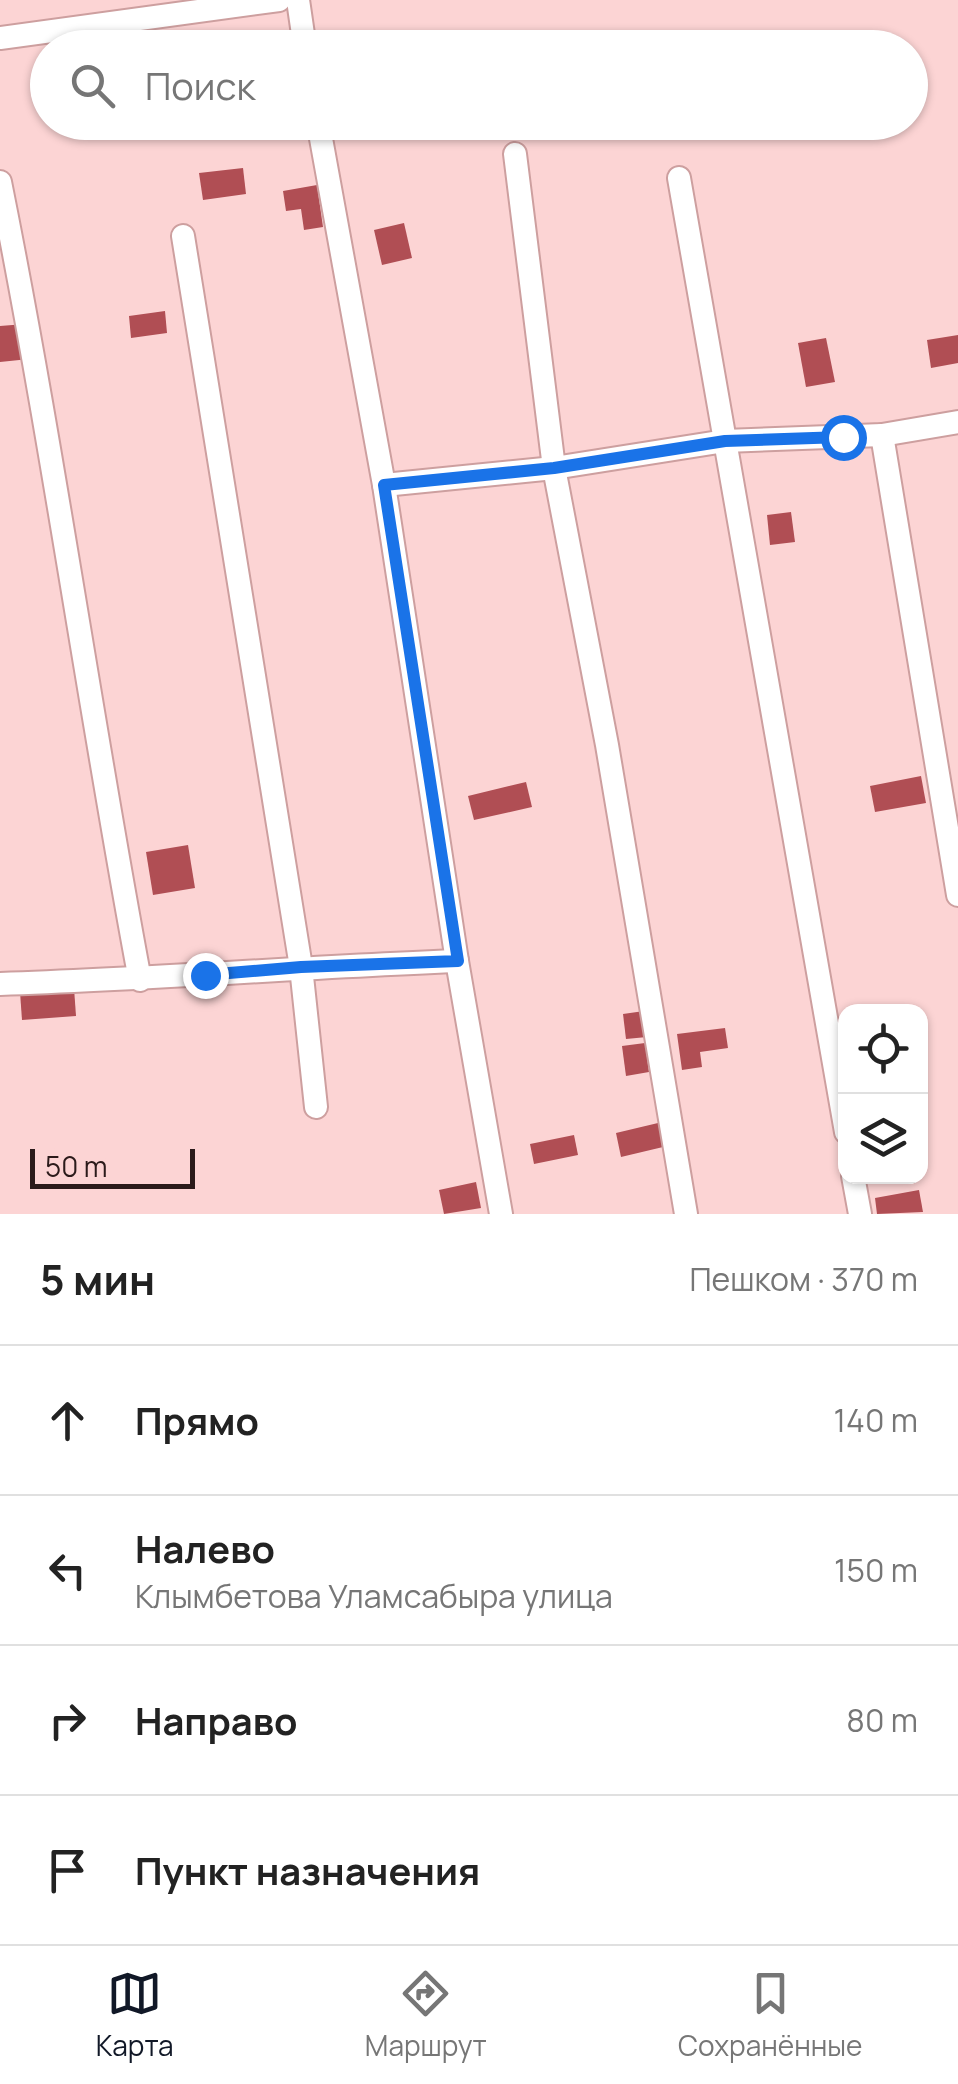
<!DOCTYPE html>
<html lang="ru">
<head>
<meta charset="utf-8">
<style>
  :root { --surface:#fff; --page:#f2f2f2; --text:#222; --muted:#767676; --line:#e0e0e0; --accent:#111827 }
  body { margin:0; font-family:Manrope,sans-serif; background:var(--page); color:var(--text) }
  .controls { position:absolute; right:30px; bottom:30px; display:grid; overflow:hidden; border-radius:20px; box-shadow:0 2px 8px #0004 }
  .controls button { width:90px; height:90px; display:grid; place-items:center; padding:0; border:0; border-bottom:2px solid var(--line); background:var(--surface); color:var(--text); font:50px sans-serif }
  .scale { position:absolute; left:30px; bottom:25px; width:165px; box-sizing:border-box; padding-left:10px; border:5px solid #2b1a1a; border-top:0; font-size:28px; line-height:35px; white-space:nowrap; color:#2b1a1a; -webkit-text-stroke:8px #fcd4d4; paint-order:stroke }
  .stop { position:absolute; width:30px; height:30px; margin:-22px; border:8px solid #1a73e8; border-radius:50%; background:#fff }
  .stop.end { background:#1a73e8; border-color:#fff; box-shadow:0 2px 10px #0008 }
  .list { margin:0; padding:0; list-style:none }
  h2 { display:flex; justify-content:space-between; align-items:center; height:130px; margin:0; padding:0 40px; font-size:42px }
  h2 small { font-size:32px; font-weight:400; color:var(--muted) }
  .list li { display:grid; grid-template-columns:65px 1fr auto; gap:30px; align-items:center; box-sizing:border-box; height:150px; padding:0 40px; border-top:2px solid var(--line) }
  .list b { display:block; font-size:38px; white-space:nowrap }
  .list p { margin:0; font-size:32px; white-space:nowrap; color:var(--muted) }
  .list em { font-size:32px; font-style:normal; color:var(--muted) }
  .icon { flex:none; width:55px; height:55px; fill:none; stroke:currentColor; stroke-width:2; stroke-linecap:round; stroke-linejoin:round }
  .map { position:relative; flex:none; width:958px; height:1214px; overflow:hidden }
  .search { position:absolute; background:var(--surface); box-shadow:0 2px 8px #0004; left:30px; right:30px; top:30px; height:110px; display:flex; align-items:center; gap:25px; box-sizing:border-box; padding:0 35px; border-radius:55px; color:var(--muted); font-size:38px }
  .sheet { height:730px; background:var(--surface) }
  nav { display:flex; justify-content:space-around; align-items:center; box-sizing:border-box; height:140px; border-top:2px solid var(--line); background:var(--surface); font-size:28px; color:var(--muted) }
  nav a { display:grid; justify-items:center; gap:5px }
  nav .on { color:var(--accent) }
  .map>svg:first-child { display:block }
</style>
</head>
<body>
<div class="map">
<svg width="958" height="1214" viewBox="0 0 958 1214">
  <rect width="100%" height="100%" fill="#fcd4d4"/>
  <g fill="#b04e54">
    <polygon points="243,168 246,194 203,200 199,173"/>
    <polygon points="317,185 323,227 304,230 301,209 286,211 283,191"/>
    <polygon points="404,223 412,258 382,265 374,230"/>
    <polygon points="165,311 167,333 131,338 129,316"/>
    <polygon points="25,324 29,359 0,362 0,326"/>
    <polygon points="958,335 958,363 931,368 927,340"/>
    <polygon points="826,338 835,382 806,387 798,343"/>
    <polygon points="791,512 795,542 770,545 767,515"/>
    <polygon points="921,776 926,803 875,812 870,786"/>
    <polygon points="526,782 532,807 474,820 468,796"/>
    <polygon points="188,845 195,888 153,895 146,852"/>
    <polygon points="74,988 76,1016 22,1020 20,992"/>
    <polygon points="644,1011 647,1037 626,1039 623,1014"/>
    <polygon points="725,1028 728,1048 700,1052 702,1067 682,1070 677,1034"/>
    <polygon points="645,1043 649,1072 626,1076 622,1046"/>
    <polygon points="658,1123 663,1147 621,1157 616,1133"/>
    <polygon points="574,1135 578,1155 534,1164 530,1144"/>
    <polygon points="476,1182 481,1208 444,1214 439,1190"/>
    <polygon points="919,1190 923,1212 877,1214 875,1198"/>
  </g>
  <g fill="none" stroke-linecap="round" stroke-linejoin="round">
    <g stroke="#cd9f9f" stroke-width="26">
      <g id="minor">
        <polyline points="298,0 305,48"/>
        <polyline points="0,38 279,0"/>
        <polyline points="318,122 384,485 457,961 501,1214"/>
        <polyline points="515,154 554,468 607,745 686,1214"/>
        <polyline points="679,178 846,1132"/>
        <path d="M0,182C53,446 90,714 140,980"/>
        <polyline points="183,236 301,967 316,1107"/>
        <polyline points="882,435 958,895"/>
        <polyline points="384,485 554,468 725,441 882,435 958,422"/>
        <path d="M0,984C153,979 305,967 457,961"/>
        <polyline points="853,1176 860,1214"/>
      </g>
    </g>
    <use href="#minor" stroke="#fff" stroke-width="22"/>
  </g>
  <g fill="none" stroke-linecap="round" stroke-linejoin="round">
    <polyline stroke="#1a73e8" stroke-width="12" points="205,975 301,967 458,961 384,485 554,468 725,441 843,437"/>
  </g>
</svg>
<div class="controls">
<button><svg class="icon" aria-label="locate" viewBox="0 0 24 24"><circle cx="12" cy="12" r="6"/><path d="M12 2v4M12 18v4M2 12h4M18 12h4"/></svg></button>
<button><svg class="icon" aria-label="layers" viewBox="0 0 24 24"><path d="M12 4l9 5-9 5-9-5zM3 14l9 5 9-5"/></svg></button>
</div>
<div class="scale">50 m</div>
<div class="stop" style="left:843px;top:437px"></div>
<div class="stop end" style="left:205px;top:975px"></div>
<div class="search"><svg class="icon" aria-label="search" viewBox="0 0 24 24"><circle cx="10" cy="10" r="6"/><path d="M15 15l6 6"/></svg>Поиск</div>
</div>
<section class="sheet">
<h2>5 мин<small>Пешком · 370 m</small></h2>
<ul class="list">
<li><svg class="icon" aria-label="ahead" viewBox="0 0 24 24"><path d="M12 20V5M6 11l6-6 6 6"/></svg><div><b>Прямо</b></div><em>140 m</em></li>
<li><svg class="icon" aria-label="left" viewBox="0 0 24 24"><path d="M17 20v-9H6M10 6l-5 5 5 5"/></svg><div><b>Налево</b><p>Клымбетова Уламсабыра улица</p></div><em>150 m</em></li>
<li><svg class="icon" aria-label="right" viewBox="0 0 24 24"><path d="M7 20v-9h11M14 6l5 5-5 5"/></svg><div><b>Направо</b></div><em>80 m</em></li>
<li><svg class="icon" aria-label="arrive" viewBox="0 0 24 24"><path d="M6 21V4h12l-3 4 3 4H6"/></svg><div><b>Пункт назначения</b></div></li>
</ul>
</section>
<nav>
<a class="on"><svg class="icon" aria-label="map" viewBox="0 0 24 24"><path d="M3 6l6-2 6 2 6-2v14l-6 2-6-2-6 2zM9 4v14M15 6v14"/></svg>Карта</a>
<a><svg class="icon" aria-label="directions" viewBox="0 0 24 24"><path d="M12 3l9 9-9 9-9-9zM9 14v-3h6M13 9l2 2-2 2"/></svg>Маршрут</a>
<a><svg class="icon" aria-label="saved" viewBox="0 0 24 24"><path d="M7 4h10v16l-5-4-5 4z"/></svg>Сохранённые</a>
</nav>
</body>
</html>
